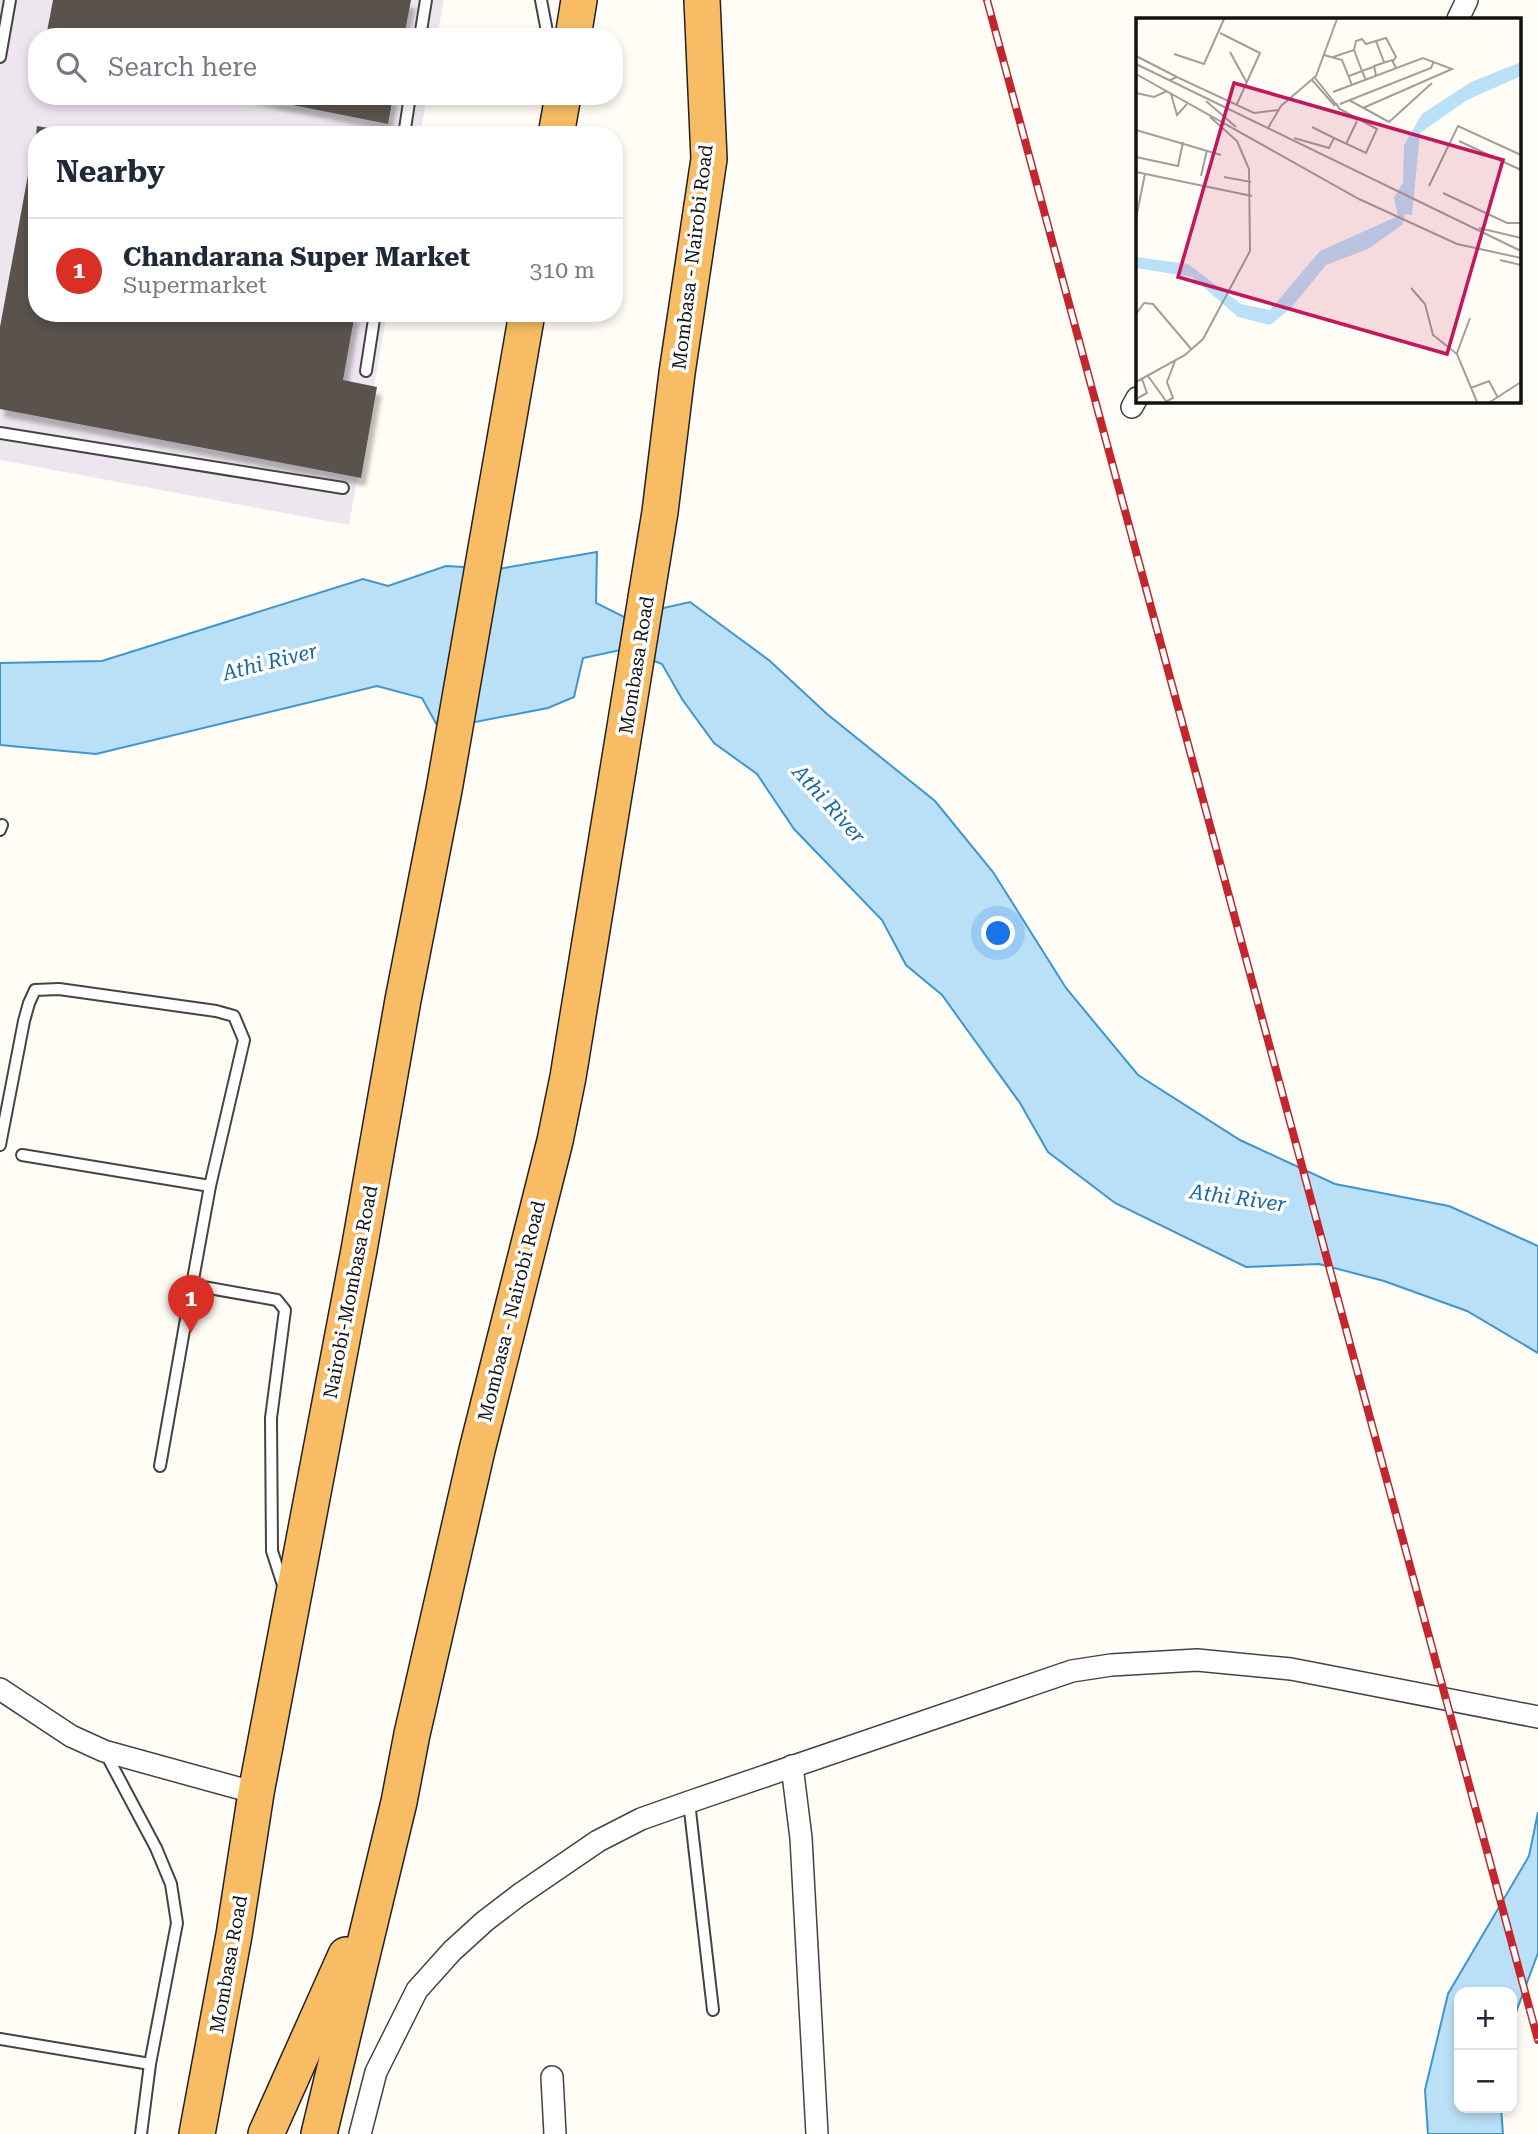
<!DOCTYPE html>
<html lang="en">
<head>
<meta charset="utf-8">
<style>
  :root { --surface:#fff; --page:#f6f6f7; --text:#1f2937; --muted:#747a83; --line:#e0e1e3; --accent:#d93025 }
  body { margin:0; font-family:"Roboto Serif",serif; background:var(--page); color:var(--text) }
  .controls { position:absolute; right:21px; bottom:21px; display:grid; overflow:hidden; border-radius:14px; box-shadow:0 4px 10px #0003 }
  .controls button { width:63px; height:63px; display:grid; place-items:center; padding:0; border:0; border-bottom:2px solid var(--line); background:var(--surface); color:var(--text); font:35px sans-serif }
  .you { position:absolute; left:999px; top:934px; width:24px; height:24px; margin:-18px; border:5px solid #fff; border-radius:50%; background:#1a73e8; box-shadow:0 0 0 10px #1a73e833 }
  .badge { display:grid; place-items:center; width:46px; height:46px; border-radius:50%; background:var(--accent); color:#fff; font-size:23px; font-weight:700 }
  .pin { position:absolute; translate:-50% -58px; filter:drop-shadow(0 2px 4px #0008) }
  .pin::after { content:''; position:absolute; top:37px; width:24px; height:21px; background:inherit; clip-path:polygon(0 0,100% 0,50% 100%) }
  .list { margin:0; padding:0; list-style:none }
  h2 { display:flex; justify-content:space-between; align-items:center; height:91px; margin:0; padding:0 28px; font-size:30px }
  h2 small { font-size:23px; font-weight:400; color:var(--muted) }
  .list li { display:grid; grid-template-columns:46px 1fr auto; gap:21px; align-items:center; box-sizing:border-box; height:105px; padding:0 28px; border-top:2px solid var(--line) }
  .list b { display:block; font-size:26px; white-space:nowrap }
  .list p { margin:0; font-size:23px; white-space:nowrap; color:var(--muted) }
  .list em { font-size:23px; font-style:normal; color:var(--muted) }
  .icon { flex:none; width:38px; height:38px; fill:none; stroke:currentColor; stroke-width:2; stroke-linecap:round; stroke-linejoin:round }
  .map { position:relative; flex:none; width:1538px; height:2134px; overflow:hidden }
  .search { position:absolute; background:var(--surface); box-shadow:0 4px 10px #0003; left:28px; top:28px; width:595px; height:77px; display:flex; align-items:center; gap:18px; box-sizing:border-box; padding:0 24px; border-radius:28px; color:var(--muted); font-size:26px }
  .panel { position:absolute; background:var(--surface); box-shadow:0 4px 10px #0003; left:28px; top:126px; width:595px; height:196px; border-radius:28px }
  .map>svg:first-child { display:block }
</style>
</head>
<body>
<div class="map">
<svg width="1538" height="2134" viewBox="0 0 1538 2134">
  <defs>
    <filter id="shadow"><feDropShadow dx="4.5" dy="8" stdDeviation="2" flood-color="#0004"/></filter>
  </defs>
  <rect width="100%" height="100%" fill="#fffdf5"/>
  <polygon fill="#eee6ef" points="0,0 444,0 437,37 37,37 37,96 427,96 420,135 37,135 37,313 387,313 349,525 0,460"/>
  <g fill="#b9e0f7" stroke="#3f96cf" stroke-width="2">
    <polygon points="597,552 596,603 624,617 690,602 770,661 827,714 935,801 993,872 1066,988 1138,1075 1240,1140 1335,1184 1449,1206 1538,1246 1538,1353 1467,1311 1384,1281 1319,1264 1246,1267 1115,1203 1048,1152 1020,1103 942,995 906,965 882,920 794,829 757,774 714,743 682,699 662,664 625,649 583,658 574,697 548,708 439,729 422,698 377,686 96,754 0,745 0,663 102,661 363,579 388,586 446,566 498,569"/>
    <polygon points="1538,1812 1538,1953 1512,2023 1512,1992 1459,1992 1459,2108 1501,2108 1503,2134 1428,2134 1425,2090 1448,1994 1529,1856"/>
  </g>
  <g fill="#5a524d" filter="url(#shadow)">
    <polygon points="53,0 411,0 404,37 46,37"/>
    <polygon points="247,96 393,96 388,124"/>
    <polygon points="37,126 78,133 77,135 36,135"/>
    <polygon points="35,137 37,313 355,313 343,380 377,387 361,478 0,409 0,327"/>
  </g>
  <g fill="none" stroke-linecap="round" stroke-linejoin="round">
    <g stroke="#444" stroke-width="14">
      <g id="service">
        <polyline points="541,0 548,37"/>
        <polyline points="420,37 426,0"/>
        <polyline points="0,57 10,0"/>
        <polyline points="404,135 410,96"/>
        <polyline points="366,371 375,313"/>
        <polyline points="0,433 343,488"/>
        <polyline points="0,830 2,825"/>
        <polyline points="0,1145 24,1021 29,1003 35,990 59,989 216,1011 234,1016 244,1040 210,1186 192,1285"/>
        <polyline points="22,1155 210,1186"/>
        <polyline points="160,1466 192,1285 277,1300 285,1310 271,1418 272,1551 284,1588"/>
        <polyline points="106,1754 156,1848 171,1884 177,1923 150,2064 141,2134"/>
        <polyline points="689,1802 713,2010"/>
        <polyline points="0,2039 150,2064"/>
      </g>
    </g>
    <g stroke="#444" stroke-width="24">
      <g id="minor">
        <polyline points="1458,19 1467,0"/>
        <polyline points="1132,407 1137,398"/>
        <polyline points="0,1689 71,1736 104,1751 256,1793"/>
        <polyline points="792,1766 801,1838 817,2134"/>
        <polyline points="552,2077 555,2134"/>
        <polyline points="360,2134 376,2072 417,1990 452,1951 485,1921 519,1895 598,1841 641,1819 689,1802 1072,1671 1111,1665 1197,1660 1291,1669 1538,1717"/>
      </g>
    </g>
    <g stroke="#222" stroke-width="38">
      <g id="trunk">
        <polyline points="573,37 579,0"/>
        <polyline points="556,135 563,96"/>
        <polyline points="197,2134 234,1935 256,1793 359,1250 403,1000 444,790 527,313"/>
        <polyline points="266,2134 346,1955"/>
        <polyline points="319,2134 399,1802 412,1734 477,1450 555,1141 568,1077 660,512 677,373 709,159 702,0"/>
      </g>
    </g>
    <use href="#service" stroke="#fff" stroke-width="10"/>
    <use href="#minor" stroke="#fff" stroke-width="21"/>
    <use href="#trunk" stroke="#f7bc64" stroke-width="35"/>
    <g stroke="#c4262e" stroke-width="8">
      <polyline id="rail" points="987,0 1538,2040"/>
    </g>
    <use href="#rail" stroke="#fff" stroke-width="5" stroke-dasharray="16" stroke-linecap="butt"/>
  </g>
  <g text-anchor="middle" stroke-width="7" stroke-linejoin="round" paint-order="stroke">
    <g font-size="19" fill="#111" stroke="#fff">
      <text transform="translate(692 257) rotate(-83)" y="7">Mombasa - Nairobi Road</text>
      <text transform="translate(636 665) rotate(-81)" y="7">Mombasa Road</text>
      <text transform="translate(350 1292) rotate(-79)" y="7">Nairobi-Mombasa Road</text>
      <text transform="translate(511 1311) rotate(-76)" y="7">Mombasa - Nairobi Road</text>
      <text transform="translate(228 1964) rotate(-80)" y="7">Mombasa Road</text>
    </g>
    <g font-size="21" font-style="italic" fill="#1768a6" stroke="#fff">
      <text transform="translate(270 662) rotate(-14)" y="7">Athi River</text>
      <text transform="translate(829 804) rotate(48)" y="7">Athi River</text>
      <text transform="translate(1238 1198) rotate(8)" y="7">Athi River</text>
    </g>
  </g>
  <g transform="translate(1136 18)">
    <rect width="385" height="385" fill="#fffdf5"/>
    <path d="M385,44V58L331,82L284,115L276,197L269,196L266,207L232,231L190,247L154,291L134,307L102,299L56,259L0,250V239L52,246L105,286L134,292L184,233L262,198L258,179L267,165L268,127L286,96L335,64Z" fill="#b9e0f7"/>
    <path fill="none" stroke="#a09f9a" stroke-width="2" d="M84,15L124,35L101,86M240,23L248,44M218,32L226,53L237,49M94,34L111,65M38,36L68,46L88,1M188,37L206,42L216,67M0,38L41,59M197,39L218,32L220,23L226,21L230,26L250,20L260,39L257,43M0,46L385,233M0,56L223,181L321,226L385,240M213,58L226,53L230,62M240,58L238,48L256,42L260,50M179,60L203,90L200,85M34,62L41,59L118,95L142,92M176,62L199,88M197,74L287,40L316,51L227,90M0,75L18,79L31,73M35,76L41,97L51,86M213,82L253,104L296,65M70,83L100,109M204,86L295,50L298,43M132,110L145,88L180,58L201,1M0,112L85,137M158,120L193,130L198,120L176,109M198,120L230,135L241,111L202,90M323,123L385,152M210,126L221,103M0,139L42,148L47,124M0,154L116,178M65,158L71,132M88,159L115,164M293,168L322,108L385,137M307,175L371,205H385M0,200L9,156M343,210L385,220M364,242L385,247M275,270L289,286L297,317L321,336L341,384M0,296L8,285L17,286L56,332M321,335L334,300M12,358L30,383M0,364L49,337L67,321L114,233L113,151L101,123L74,99M335,370L353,363L362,380M0,381L11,375L6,361M29,384L37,380L31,364L39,343M354,384L385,364"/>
    <path fill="#c2185b" fill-opacity="0.15" stroke="#c2185b" stroke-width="3.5" d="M98,65L367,142L311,336L42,259Z"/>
    <rect width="385" height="385" fill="none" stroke="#111" stroke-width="3.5"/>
  </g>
</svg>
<div class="controls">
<button>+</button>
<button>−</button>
</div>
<div class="you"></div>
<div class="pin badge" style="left:191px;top:1333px">1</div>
<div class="search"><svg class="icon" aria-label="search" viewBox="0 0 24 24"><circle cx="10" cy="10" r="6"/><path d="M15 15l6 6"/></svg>Search here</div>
<section class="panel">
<h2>Nearby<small></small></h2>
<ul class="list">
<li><span class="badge">1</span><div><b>Chandarana Super Market</b><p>Supermarket</p></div><em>310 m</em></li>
</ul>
</section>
</div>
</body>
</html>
